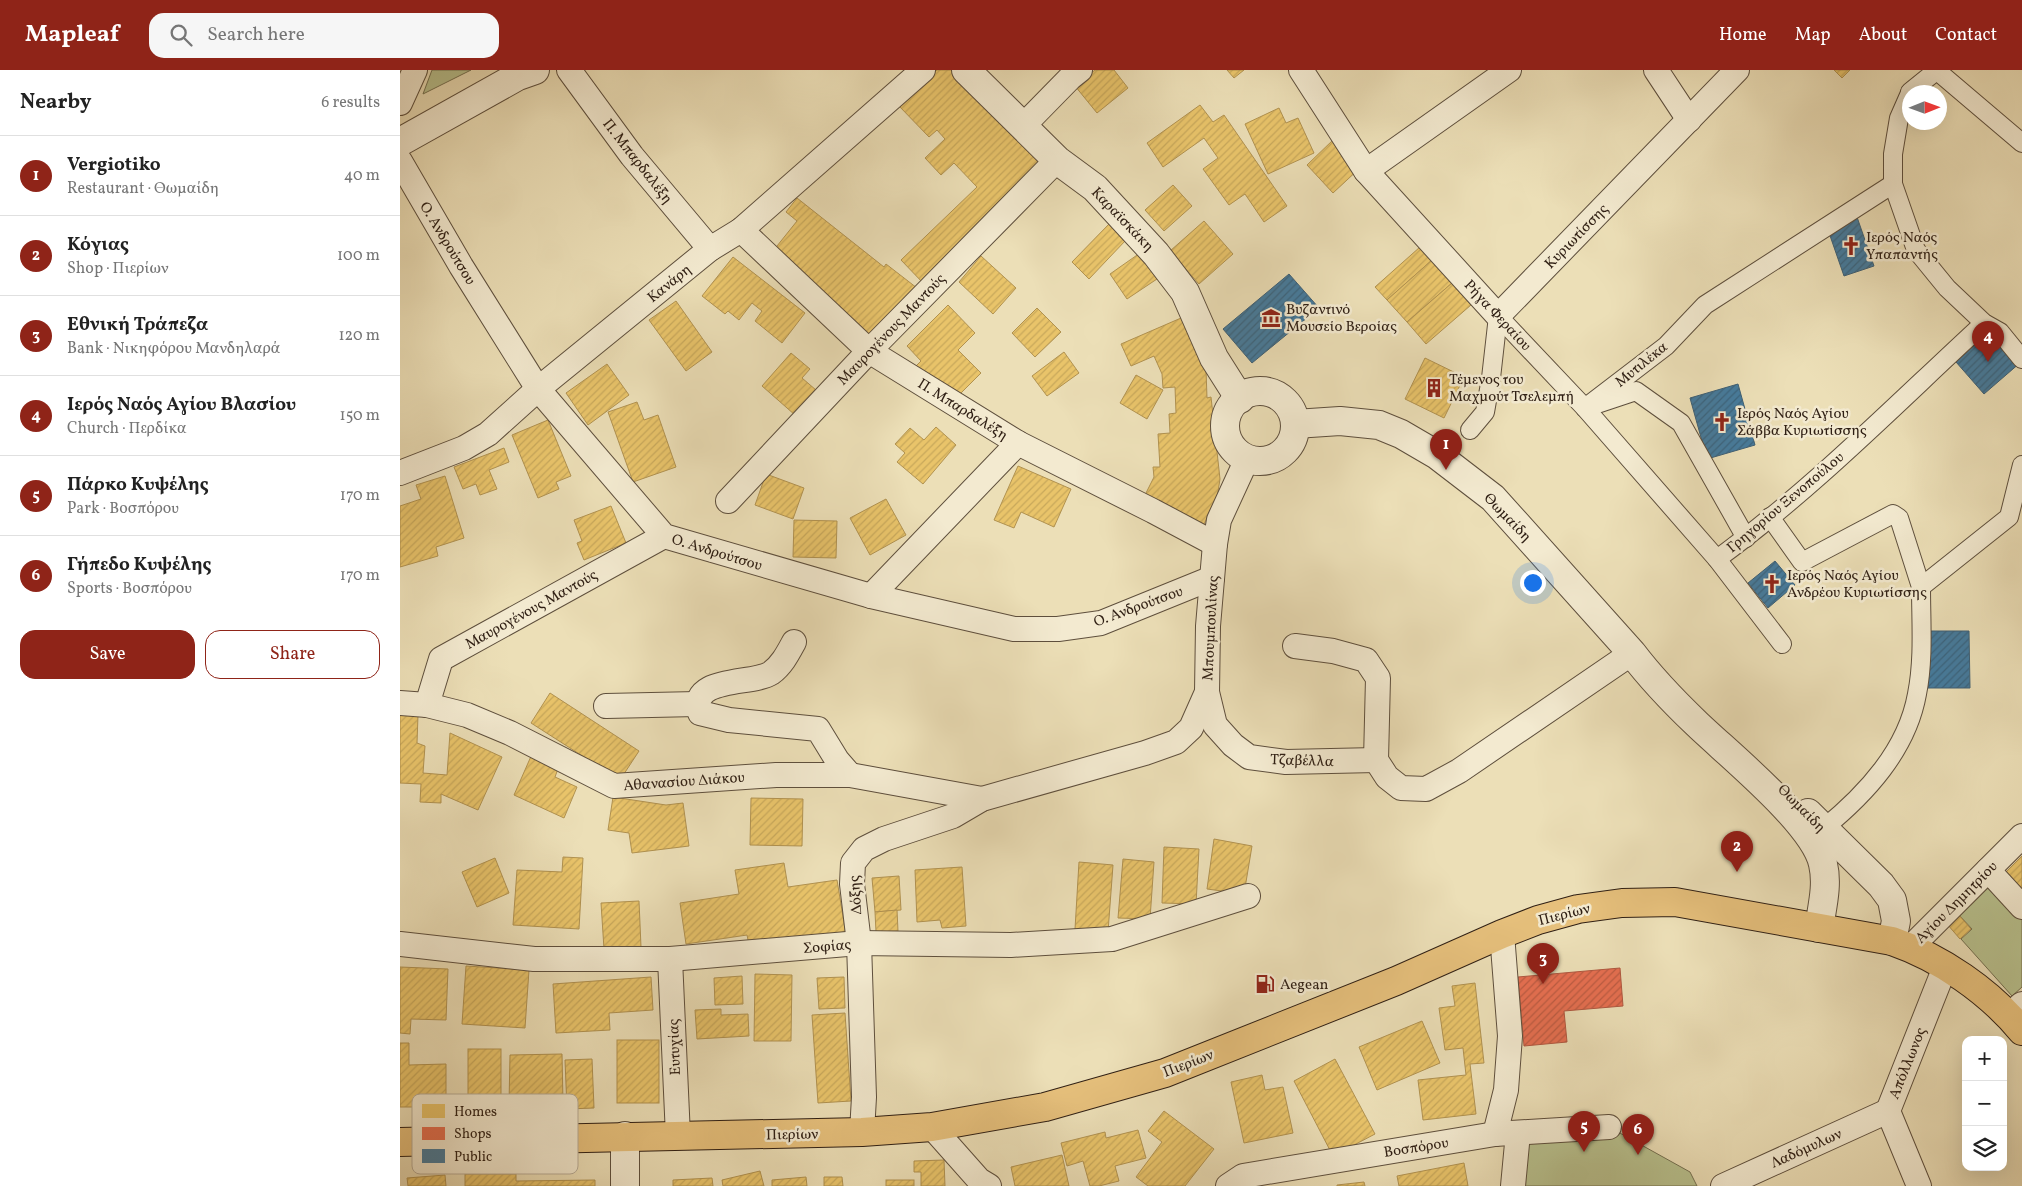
<!DOCTYPE html>
<html lang="en">
<head>
<meta charset="utf-8">
<style>
  :root { --surface:#fff; --page:#f6f6f6; --text:#222; --muted:#767676; --line:#e0e0e0; --accent:#8f2418 }
  body { margin:0; font-family:Vollkorn,serif; background:var(--page); color:var(--text) }
  .controls { position:absolute; right:15px; bottom:15px; display:grid; overflow:hidden; border-radius:10px; box-shadow:0 5px 20px #0002 }
  .controls button { width:45px; height:45px; display:grid; place-items:center; padding:0; border:0; border-bottom:1px solid var(--line); background:var(--surface); color:var(--text); font:25px sans-serif }
  .compass { position:absolute; left:1502px; top:15px; width:45px; height:45px; border-radius:50%; background:var(--surface); box-shadow:0 5px 20px #0002; rotate:89deg }
  .you { position:absolute; left:1132px; top:512px; width:18px; height:18px; margin:-12px; border:4px solid #fff; border-radius:50%; background:#1a73e8; box-shadow:0 0 0 8px #1a73e833 }
  .badge { display:grid; place-items:center; width:32px; height:32px; border-radius:50%; background:var(--accent); color:#fff; font-size:16px; font-weight:700 }
  .pin { position:absolute; translate:-50% -41px; filter:drop-shadow(0 1px 2px #0008) }
  .pin::after { content:''; position:absolute; top:26px; width:18px; height:15px; background:inherit; clip-path:polygon(0 0,100% 0,50% 100%) }
  .list { margin:0; padding:0; list-style:none }
  h2 { display:flex; justify-content:space-between; align-items:center; height:65px; margin:0; padding:0 20px; font-size:21px }
  h2 small { font-size:16px; font-weight:400; color:var(--muted) }
  .list li { display:grid; grid-template-columns:32px 1fr auto; gap:15px; align-items:center; box-sizing:border-box; height:80px; padding:0 20px; border-top:1px solid var(--line) }
  .list b { display:block; font-size:19px; white-space:nowrap }
  .list p { margin:0; font-size:16px; white-space:nowrap; color:var(--muted) }
  .list em { font-size:16px; font-style:normal; color:var(--muted) }
  .actions { display:flex; gap:10px; padding:15px 20px }
  .actions a { flex:1; padding:11px 0; border:1px solid var(--accent); border-radius:15px; text-align:center; font-size:18px; color:var(--accent) }
  .actions .main { background:var(--accent); color:#fff }
  .icon { flex:none; width:28px; height:28px; fill:none; stroke:currentColor; stroke-width:2; stroke-linecap:round; stroke-linejoin:round }
  .map { position:relative; flex:none; width:1622px; height:1116px; overflow:hidden }
  header { display:flex; align-items:center; gap:30px; box-sizing:border-box; height:70px; padding:0 25px; background:var(--accent); color:#fff }
  header strong { font-size:24px }
  nav { display:flex; gap:28px; margin-inline-start:auto; font-size:18px }
  .search { width:350px; height:45px; background:var(--page); display:flex; align-items:center; gap:12px; box-sizing:border-box; padding:0 18px; border-radius:15px; color:var(--muted); font-size:19px }
  main { display:flex }
  aside { flex:1; background:var(--surface) }
  .map>svg:first-child { display:block }
</style>
</head>
<body>
<header>
<strong>Mapleaf</strong>
<div class="search"><svg class="icon" aria-label="search" viewBox="0 0 24 24"><circle cx="10" cy="10" r="6"/><path d="M15 15l6 6"/></svg>Search here</div>
<nav><a>Home</a><a>Map</a><a>About</a><a>Contact</a></nav>
</header>
<main>
<aside>
<h2>Nearby<small>6 results</small></h2>
<ul class="list">
<li><span class="badge">1</span><div><b>Vergiotiko</b><p>Restaurant · Θωμαίδη</p></div><em>40 m</em></li>
<li><span class="badge">2</span><div><b>Κόγιας</b><p>Shop · Πιερίων</p></div><em>100 m</em></li>
<li><span class="badge">3</span><div><b>Εθνική Τράπεζα</b><p>Bank · Νικηφόρου Μανδηλαρά</p></div><em>120 m</em></li>
<li><span class="badge">4</span><div><b>Ιερός Ναός Αγίου Βλασίου</b><p>Church · Περδίκα</p></div><em>150 m</em></li>
<li><span class="badge">5</span><div><b>Πάρκο Κυψέλης</b><p>Park · Βοσπόρου</p></div><em>170 m</em></li>
<li><span class="badge">6</span><div><b>Γήπεδο Κυψέλης</b><p>Sports · Βοσπόρου</p></div><em>170 m</em></li>
</ul>
<div class="actions"><a class="main">Save</a><a>Share</a></div>
</aside>
<div class="map">
<svg width="1622" height="1116" viewBox="0 0 1622 1116">
  <defs>
    <pattern id="homes-hatch" width="6" height="6" patternUnits="userSpaceOnUse" patternTransform="scale(1.25)"><rect width="6" height="6" fill="#e9c46a"/><path d="M-1 1l2-2M0 6l6-6M5 7l2-2" fill="none" stroke="#c8a85b"/></pattern>
    <pattern id="shops-hatch" width="6" height="6" patternUnits="userSpaceOnUse" patternTransform="scale(1.25)"><rect width="6" height="6" fill="#e76f51"/><path d="M-1 1l2-2M0 6l6-6M5 7l2-2" fill="none" stroke="#bc5b42"/></pattern>
    <pattern id="public-hatch" width="6" height="6" patternUnits="userSpaceOnUse" patternTransform="scale(1.25)"><rect width="6" height="6" fill="#457b9d"/><path d="M-1 1l2-2M0 6l6-6M5 7l2-2" fill="none" stroke="#3a647f"/></pattern>
  </defs>
  <rect width="100%" height="100%" fill="#ecdfb7"/>
  <filter id="stains"><feTurbulence type="fractalNoise" baseFrequency=".004" numOctaves="4"/><feColorMatrix values="0 0 0 0 .2 0 0 0 0 .09 0 0 0 0 .02 0 0 0 .5 -.17"/></filter>
  <radialGradient id="worn" r=".72"><stop offset=".6" stop-color="#630" stop-opacity="0"/><stop offset="1" stop-color="#630" stop-opacity=".3"/></radialGradient>
  <g fill="#b8c18e" stroke="#747051">
    <polygon points="32,0 71,0 23,24"/>
    <polygon points="1590,814 1622,850 1622,917 1612,926 1561,869 1572,859 1558,844"/>
    <polygon points="1209,1057 1290,1102 1297,1116 1113,1116 1118,1063"/>
  </g>
  <g fill="url(#homes-hatch)" stroke="#b19250">
    <polygon points="537,0 555,0 646,95 524,214 501,190 577,117 554,93 541,105 525,88 545,69 537,60 529,67 499,36"/>
    <polygon points="695,0 714,0 728,18 697,43 675,16"/>
    <polygon points="827,0 844,0 834,8"/>
    <polygon points="1434,0 1450,0 1442,8"/>
    <polygon points="800,35 813,52 824,45 887,136 864,152 845,124 829,135 803,99 818,88 804,68 763,97 747,73"/>
    <polygon points="879,38 886,53 898,48 914,83 868,104 845,54"/>
    <polygon points="934,69 961,97 933,123 907,95"/>
    <polygon points="773,115 792,136 764,161 745,140"/>
    <polygon points="397,128 484,197 486,194 517,218 475,270 369,186 397,151 386,142"/>
    <polygon points="804,151 833,184 799,214 770,181"/>
    <polygon points="709,154 726,170 689,209 672,192"/>
    <polygon points="1020,177 1032,190 987,230 975,217"/>
    <polygon points="740,183 757,209 727,229 710,204"/>
    <polygon points="581,186 616,218 593,244 559,212"/>
    <polygon points="333,187 405,243 382,273 355,251 362,241 352,233 339,250 328,241 325,244 302,226"/>
    <polygon points="1032,190 1052,213 1007,252 987,230"/>
    <polygon points="1052,213 1071,235 1026,274 1007,252"/>
    <polygon points="276,231 312,282 286,301 249,250"/>
    <polygon points="548,235 575,263 558,280 581,303 552,332 516,296 521,291 507,276"/>
    <polygon points="637,238 661,262 635,287 612,263"/>
    <polygon points="788,245 806,300 807,328 811,327 820,409 817,428 800,462 742,431 754,407 753,397 760,397 758,364 770,363 769,344 776,343 775,317 763,318 762,304 754,286 731,296 721,274"/>
    <polygon points="664,282 679,303 647,326 632,306"/>
    <polygon points="391,283 410,299 402,308 416,320 395,345 362,316"/>
    <polygon points="1025,288 1064,307 1044,348 1005,329"/>
    <polygon points="207,294 229,325 188,355 166,323"/>
    <polygon points="736,305 763,320 747,349 720,333"/>
    <polygon points="237,332 244,350 258,345 276,397 233,412 208,342"/>
    <polygon points="148,350 171,406 156,412 159,419 138,428 112,365"/>
    <polygon points="536,357 556,375 523,414 497,392 505,383 495,374 510,358 524,370"/>
    <polygon points="104,378 109,392 89,400 97,419 80,425 76,414 63,419 54,397"/>
    <polygon points="618,396 671,419 654,457 621,442 614,458 594,450"/>
    <polygon points="366,404 404,418 393,449 355,435"/>
    <polygon points="45,406 64,468 36,477 38,486 0,497 0,436 21,429 16,415"/>
    <polygon points="486,429 506,465 470,485 450,448"/>
    <polygon points="211,436 226,473 184,490 177,473 182,471 174,450"/>
    <polygon points="394,450 437,451 436,488 393,487"/>
    <polygon points="150,623 239,681 220,710 131,653"/>
    <polygon points="0,644 18,645 17,673 25,676 23,703 47,705 50,663 102,687 78,740 41,724 41,733 20,732 21,714 0,713"/>
    <polygon points="132,684 159,696 155,707 177,717 164,748 114,725"/>
    <polygon points="213,727 266,735 283,733 289,776 232,783 229,763 208,760"/>
    <polygon points="351,728 403,729 402,776 350,775"/>
    <polygon points="814,769 852,776 844,824 807,819"/>
    <polygon points="764,777 799,779 796,834 762,833"/>
    <polygon points="1622,786 1622,826 1603,805"/>
    <polygon points="163,787 183,788 179,859 113,855 117,800 162,802"/>
    <polygon points="95,788 109,823 77,837 62,802"/>
    <polygon points="723,789 754,792 750,849 718,848"/>
    <polygon points="679,792 713,795 708,862 675,859"/>
    <polygon points="384,793 388,817 437,810 446,865 350,880 347,865 286,874 280,833 339,824 335,800"/>
    <polygon points="562,797 566,856 542,858 540,850 517,852 515,800"/>
    <polygon points="499,806 501,840 475,842 472,808"/>
    <polygon points="239,831 241,877 204,879 201,833"/>
    <polygon points="497,840 498,861 476,862 475,842"/>
    <polygon points="1558,844 1571,859 1560,869 1547,854"/>
    <polygon points="66,896 129,900 125,958 62,954"/>
    <polygon points="0,897 48,899 46,950 11,949 10,964 0,963"/>
    <polygon points="355,904 392,905 391,971 354,971"/>
    <polygon points="342,906 343,934 315,935 314,908"/>
    <polygon points="251,907 253,940 209,943 210,960 156,963 153,914"/>
    <polygon points="444,907 445,938 419,939 417,908"/>
    <polygon points="1075,913 1084,993 1070,994 1076,1044 1023,1050 1018,1010 1066,1005 1063,978 1045,980 1039,938 1055,936 1052,916"/>
    <polygon points="321,939 321,945 348,944 349,966 297,969 295,940"/>
    <polygon points="445,943 451,1031 418,1033 412,945"/>
    <polygon points="1022,951 1040,993 977,1020 959,977"/>
    <rect x="217" y="970" width="42" height="63"/>
    <polygon points="0,973 9,973 9,995 46,994 46,1037 0,1037"/>
    <rect x="68" y="979" width="33" height="53"/>
    <polygon points="162,984 163,1033 109,1034 110,985"/>
    <polygon points="192,989 194,1038 167,1039 165,990"/>
    <polygon points="935,989 975,1064 933,1086 894,1011"/>
    <polygon points="862,1005 865,1020 883,1017 893,1063 844,1073 831,1012"/>
    <polygon points="764,1041 814,1079 785,1116 748,1116 736,1107 762,1072 748,1061"/>
    <polygon points="738,1060 746,1088 715,1096 719,1111 699,1116 690,1116 683,1091 667,1096 661,1073 705,1062 706,1068"/>
    <polygon points="662,1085 669,1116 615,1116 611,1097"/>
    <polygon points="544,1090 545,1116 521,1116 521,1102 514,1102 514,1091"/>
    <polygon points="1064,1093 1068,1116 999,1116 997,1106"/>
    <polygon points="360,1101 364,1116 323,1116 322,1110"/>
    <polygon points="65,1104 116,1104 116,1111 195,1110 195,1116 65,1116"/>
    <polygon points="45,1105 46,1116 8,1116 7,1108"/>
    <polygon points="406,1107 407,1116 372,1116 372,1110"/>
    <polygon points="424,1107 442,1107 443,1116 424,1116"/>
    <polygon points="312,1108 313,1116 273,1116 273,1110"/>
    <rect x="486" y="1110" width="28" height="6"/>
    <polygon points="964,1112 965,1116 937,1116 937,1115"/>
  </g>
  <polygon fill="url(#shops-hatch)" stroke="#b0573f" points="1220,898 1223,936 1164,941 1167,972 1124,976 1118,907"/>
  <g fill="url(#public-hatch)" stroke="#3e5f74">
    <polygon points="1457,147 1474,196 1444,206 1427,157"/>
    <polygon points="889,204 919,238 852,293 823,259"/>
    <polygon points="1592,260 1621,292 1584,324 1556,292"/>
    <polygon points="1338,314 1355,375 1307,389 1290,328"/>
    <polygon points="1375,491 1395,515 1368,538 1348,513"/>
    <polygon points="1526,561 1569,561 1570,618 1527,618"/>
  </g>
  <g fill="none" stroke-linecap="round" stroke-linejoin="round">
    <g stroke="#5e4f3d" stroke-width="20">
      <g id="pedestrian">
        <polyline points="1536,0 1622,73"/>
        <polyline points="1510,22 1536,1"/>
        <polyline points="1510,23 1499,48 1493,84 1493,114 1516,180 1547,218 1584,253 1600,262 1622,289"/>
        <polyline points="1098,246 1185,338 1317,489 1382,574"/>
        <polyline points="1070,360 1085,342 1091,308 1098,246"/>
        <polyline points="1370,447 1402,492 1493,444 1499,448 1521,517"/>
        <polyline points="1346,468 1281,353 1236,321 1185,338 1266,276 1305,235 1493,114"/>
        <path d="M1317,489C1413,419 1497,333 1584,253"/>
        <path d="M1423,759C1466,724 1507,680 1517,624C1524,589 1521,552 1521,517L1609,447L1622,395"/>
      </g>
    </g>
    <g stroke="#5e4f3d" stroke-width="26">
      <g id="minor">
        <polyline points="169,0 232,86 310,179"/>
        <polyline points="901,0 966,101 1098,246 1337,0"/>
        <polyline points="1256,0 1289,50"/>
        <polyline points="0,33 15,0"/>
        <polyline points="624,55 670,8 680,0"/>
        <polyline points="0,91 61,196 138,319 264,466 471,526 614,559 658,559 701,553 812,508"/>
        <polyline points="966,101 1109,0"/>
        <polyline points="341,160 469,281 618,373 753,441 815,474"/>
        <polyline points="0,403 64,378 88,364 138,319 310,179 341,160 523,0"/>
        <polyline points="328,431 469,281 657,90"/>
        <polyline points="471,526 618,373"/>
        <path d="M394,572C388,583 382,595 371,603C353,615 288,606 300,643L329,650L418,659L437,690L450,705"/>
        <polyline points="895,576 933,581 966,590 978,608 976,690 987,707 1001,718 1026,719 1059,701 1232,583"/>
        <polyline points="807,622 815,655 833,675 849,687 886,692 976,690"/>
        <polyline points="0,633 27,635 67,645 110,663 214,716 376,705 450,705 582,729"/>
        <polyline points="27,635 41,589 264,466"/>
        <polyline points="206,636 297,634"/>
        <polyline points="1588,800 1622,837"/>
        <polyline points="0,874 134,889 270,889 459,873 611,875 712,869 848,826"/>
        <polyline points="1511,877 1622,766"/>
        <polyline points="270,889 278,1066"/>
        <polyline points="1609,945 1622,934"/>
        <polyline points="532,1057 579,1110 589,1116"/>
        <polyline points="462,1062 464,1027 459,873 452,814 453,793 464,779 484,769 553,746 582,729 745,683 776,672 791,658 807,622 808,556 815,474 819,450 847,389"/>
        <polyline points="1095,1064 1106,1020 1110,966 1102,864"/>
        <polyline points="828,1116 843,1106 1095,1064 1209,1057"/>
        <polyline points="1113,1116 1118,1063"/>
        <polyline points="1323,1116 1488,1041"/>
        <polyline points="1519,1116 1488,1041 1545,897"/>
      </g>
    </g>
    <g stroke="#5e4f3d" stroke-width="30">
      <g id="tertiary">
        <polyline points="566,0 657,90 695,118 756,184 785,222 814,288 840,329"/>
        <polyline points="0,72 118,6 135,0"/>
        <circle cx="860" cy="356" r="35"/>
        <path d="M895,354L940,351L979,355L1001,364L1037,385L1093,428L1232,583C1251,608 1273,631 1296,653C1328,684 1414,753 1423,794C1428,815 1422,837 1419,858"/>
        <polyline points="1408,743 1481,815 1492,830 1496,851 1492,871"/>
        <polyline points="225,1066 225,1116"/>
      </g>
    </g>
    <g stroke="#2f1f14" stroke-width="30">
      <path id="primary" d="M0,1072L462,1062L532,1057L645,1037L765,1003L996,911L1102,864L1138,850L1178,839L1222,833L1275,832L1492,871C1541,888 1589,921 1622,961"/>
    </g>
    <use href="#pedestrian" stroke="#f3ead0" stroke-width="18"/>
    <use href="#minor" stroke="#f3ead0" stroke-width="24"/>
    <use href="#tertiary" stroke="#f3ead0" stroke-width="28"/>
    <use href="#primary" stroke="#e6c07c" stroke-width="28"/>
  </g>
  <defs>
    <g id="church-bare" transform="scale(1.5)"><path d="M-1.2-6h2.4v3.5h3.3v2.4h-3.3V6h-2.4V-.1h-3.3v-2.4h3.3Z" fill="#8f2418" stroke="#f3ead0" stroke-width="2.5" paint-order="stroke"/></g>
    <g id="museum-bare" transform="scale(1.5)"><path d="M0-6L6-3V-2H-6V-3ZM-5-1h2V3h-2ZM-1-1h2V3h-2ZM3-1h2V3H3ZM-6 4H6V6H-6Z" fill="#8f2418" stroke="#f3ead0" stroke-width="2.5" paint-order="stroke"/></g>
    <g id="building-bare" transform="scale(1.5)"><path d="M-4-6H4V6H1V3H-1V6H-4ZM-2.5-4.3h1.7v1.8h-1.7ZM.8-4.3h1.7v1.8H.8ZM-2.5-1h1.7V.8h-1.7ZM.8-1h1.7V.8H.8Z" fill="#8f2418" stroke="#f3ead0" stroke-width="2.5" paint-order="stroke"/></g>
    <g id="fuel-bare" transform="scale(1.5)"><path d="M-5.5-6h7V0h2V4h1.3V-2.5L3-4.5l.8-.8L6-3V5H2.5V1h-1V6h-7ZM-4.2-4.7v3.2H.2V-4.7Z" fill="#8f2418" stroke="#f3ead0" stroke-width="2.5" paint-order="stroke"/></g>
  </defs>
  <g fill-rule="evenodd">
    <use href="#church-bare" x="1451" y="176"/>
    <use href="#museum-bare" x="871" y="248"/>
    <use href="#building-bare" x="1034" y="318"/>
    <use href="#church-bare" x="1322" y="352"/>
    <use href="#church-bare" x="1372" y="514"/>
    <use href="#fuel-bare" x="865" y="914"/>
  </g>
  <g text-anchor="middle" stroke-width="5" stroke-linejoin="round" paint-order="stroke">
    <g font-size="15" fill="#2f1f14" stroke="#f3ead0">
      <text transform="translate(238 91) rotate(52)" y="5">Π. Μπαρδαλέξη</text>
      <text transform="translate(723 149) rotate(46)" y="5">Καραϊσκάκη</text>
      <text transform="translate(1176 166) rotate(-46)" y="5">Κυριωτίσσης</text>
      <text transform="translate(48 173) rotate(59)" y="5">Ο. Ανδρούτσου</text>
      <text transform="translate(269 213) rotate(-39)" y="5">Κανάρη</text>
      <text transform="translate(1098 245) rotate(47)" y="5">Ρήγα Φεραίου</text>
      <text transform="translate(491 259) rotate(-46)" y="5">Μαυρογένους Μαντούς</text>
      <text transform="translate(1241 294) rotate(-39)" y="5">Μυτιλέκα</text>
      <text transform="translate(563 339) rotate(32)" y="5">Π. Μπαρδαλέξη</text>
      <text transform="translate(1385 432) rotate(-40)" y="5">Γρηγορίου Ξενοπούλου</text>
      <text transform="translate(1108 447) rotate(46)" y="5">Θωμαίδη</text>
      <text transform="translate(317 482) rotate(17)" y="5">Ο. Ανδρούτσου</text>
      <text transform="translate(738 536) rotate(-20)" y="5">Ο. Ανδρούτσου</text>
      <text transform="translate(131 539) rotate(-29)" y="5">Μαυρογένους Μαντούς</text>
      <text transform="translate(810 558) rotate(-87)" y="5">Μπουμπουλίνας</text>
      <text transform="translate(902 690) rotate(2)" y="5">Τζαβέλλα</text>
      <text transform="translate(284 711) rotate(-4)" y="5">Αθανασίου Διάκου</text>
      <text transform="translate(1402 738) rotate(45)" y="5">Θωμαίδη</text>
      <text transform="translate(455 825) rotate(-94)" y="5">Δόξης</text>
      <text transform="translate(1556 832) rotate(-45)" y="5">Αγίου Δημητρίου</text>
      <text transform="translate(1164 844) rotate(-14)" y="5">Πιερίων</text>
      <text transform="translate(427 876) rotate(-5)" y="5">Σοφίας</text>
      <text transform="translate(274 977) rotate(-92)" y="5">Ευτυχίας</text>
      <text transform="translate(788 993) rotate(-21)" y="5">Πιερίων</text>
      <text transform="translate(1507 993) rotate(-68)" y="5">Απόλλωνος</text>
      <text transform="translate(392 1064) rotate(-1)" y="5">Πιερίων</text>
      <text transform="translate(1016 1077) rotate(-9)" y="5">Βοσπόρου</text>
      <text transform="translate(1406 1078) rotate(-24)" y="5">Λαδόμυλων</text>
    </g>
    <g font-size="15" fill="#2f1f14" stroke="#f3ead0" text-anchor="start">
      <text x="1466" y="172">Ιερός Ναός<tspan x="1466" dy="17">Υπαπαντής</tspan></text>
      <text x="886" y="244">Βυζαντινό<tspan x="886" dy="17">Μουσείο Βεροίας</tspan></text>
      <text x="1049" y="314">Τέμενος του<tspan x="1049" dy="17">Μαχμούτ Τσελεμπή</tspan></text>
      <text x="1337" y="348">Ιερός Ναός Αγίου<tspan x="1337" dy="17">Σάββα Κυριωτίσσης</tspan></text>
      <text x="1387" y="510">Ιερός Ναός Αγίου<tspan x="1387" dy="17">Ανδρέου Κυριωτίσσης</tspan></text>
      <text x="880" y="919">Aegean</text>
    </g>
  </g>
  <rect x="12" y="1024" width="166" height="80" rx="8" fill="#f3ead0" stroke="#b8ad98" stroke-width="1"/>
  <rect x="22" y="1034" width="23" height="14" fill="#e9c46a"/>
  <rect x="22" y="1057" width="23" height="13" fill="#e76f51"/>
  <rect x="22" y="1079" width="23" height="14" fill="#457b9d"/>
  <g font-size="14" fill="#2f1f14">
    <text x="54" y="1046">Homes</text>
    <text x="54" y="1068">Shops</text>
    <text x="54" y="1091">Public</text>
  </g>
  <rect width="100%" height="100%" filter="url(#stains)"/>
  <rect width="100%" height="100%" fill="url(#worn)"/>
</svg>
<div class="controls">
<button>+</button>
<button>−</button>
<button><svg class="icon" aria-label="layers" viewBox="0 0 24 24"><path d="M12 4l9 5-9 5-9-5zM3 14l9 5 9-5"/></svg></button>
</div>
<svg class="compass" viewBox="-18 -18 36 36"><path d="M0-13l5 13h-10z" fill="#e53935"/><path d="M0 13l5-13h-10z" fill="#767676"/></svg>
<div class="you"></div>
<div class="pin badge" style="left:1046px;top:400px">1</div>
<div class="pin badge" style="left:1337px;top:802px">2</div>
<div class="pin badge" style="left:1143px;top:914px">3</div>
<div class="pin badge" style="left:1588px;top:292px">4</div>
<div class="pin badge" style="left:1184px;top:1082px">5</div>
<div class="pin badge" style="left:1238px;top:1085px">6</div>
</div>
</main>
</body>
</html>
